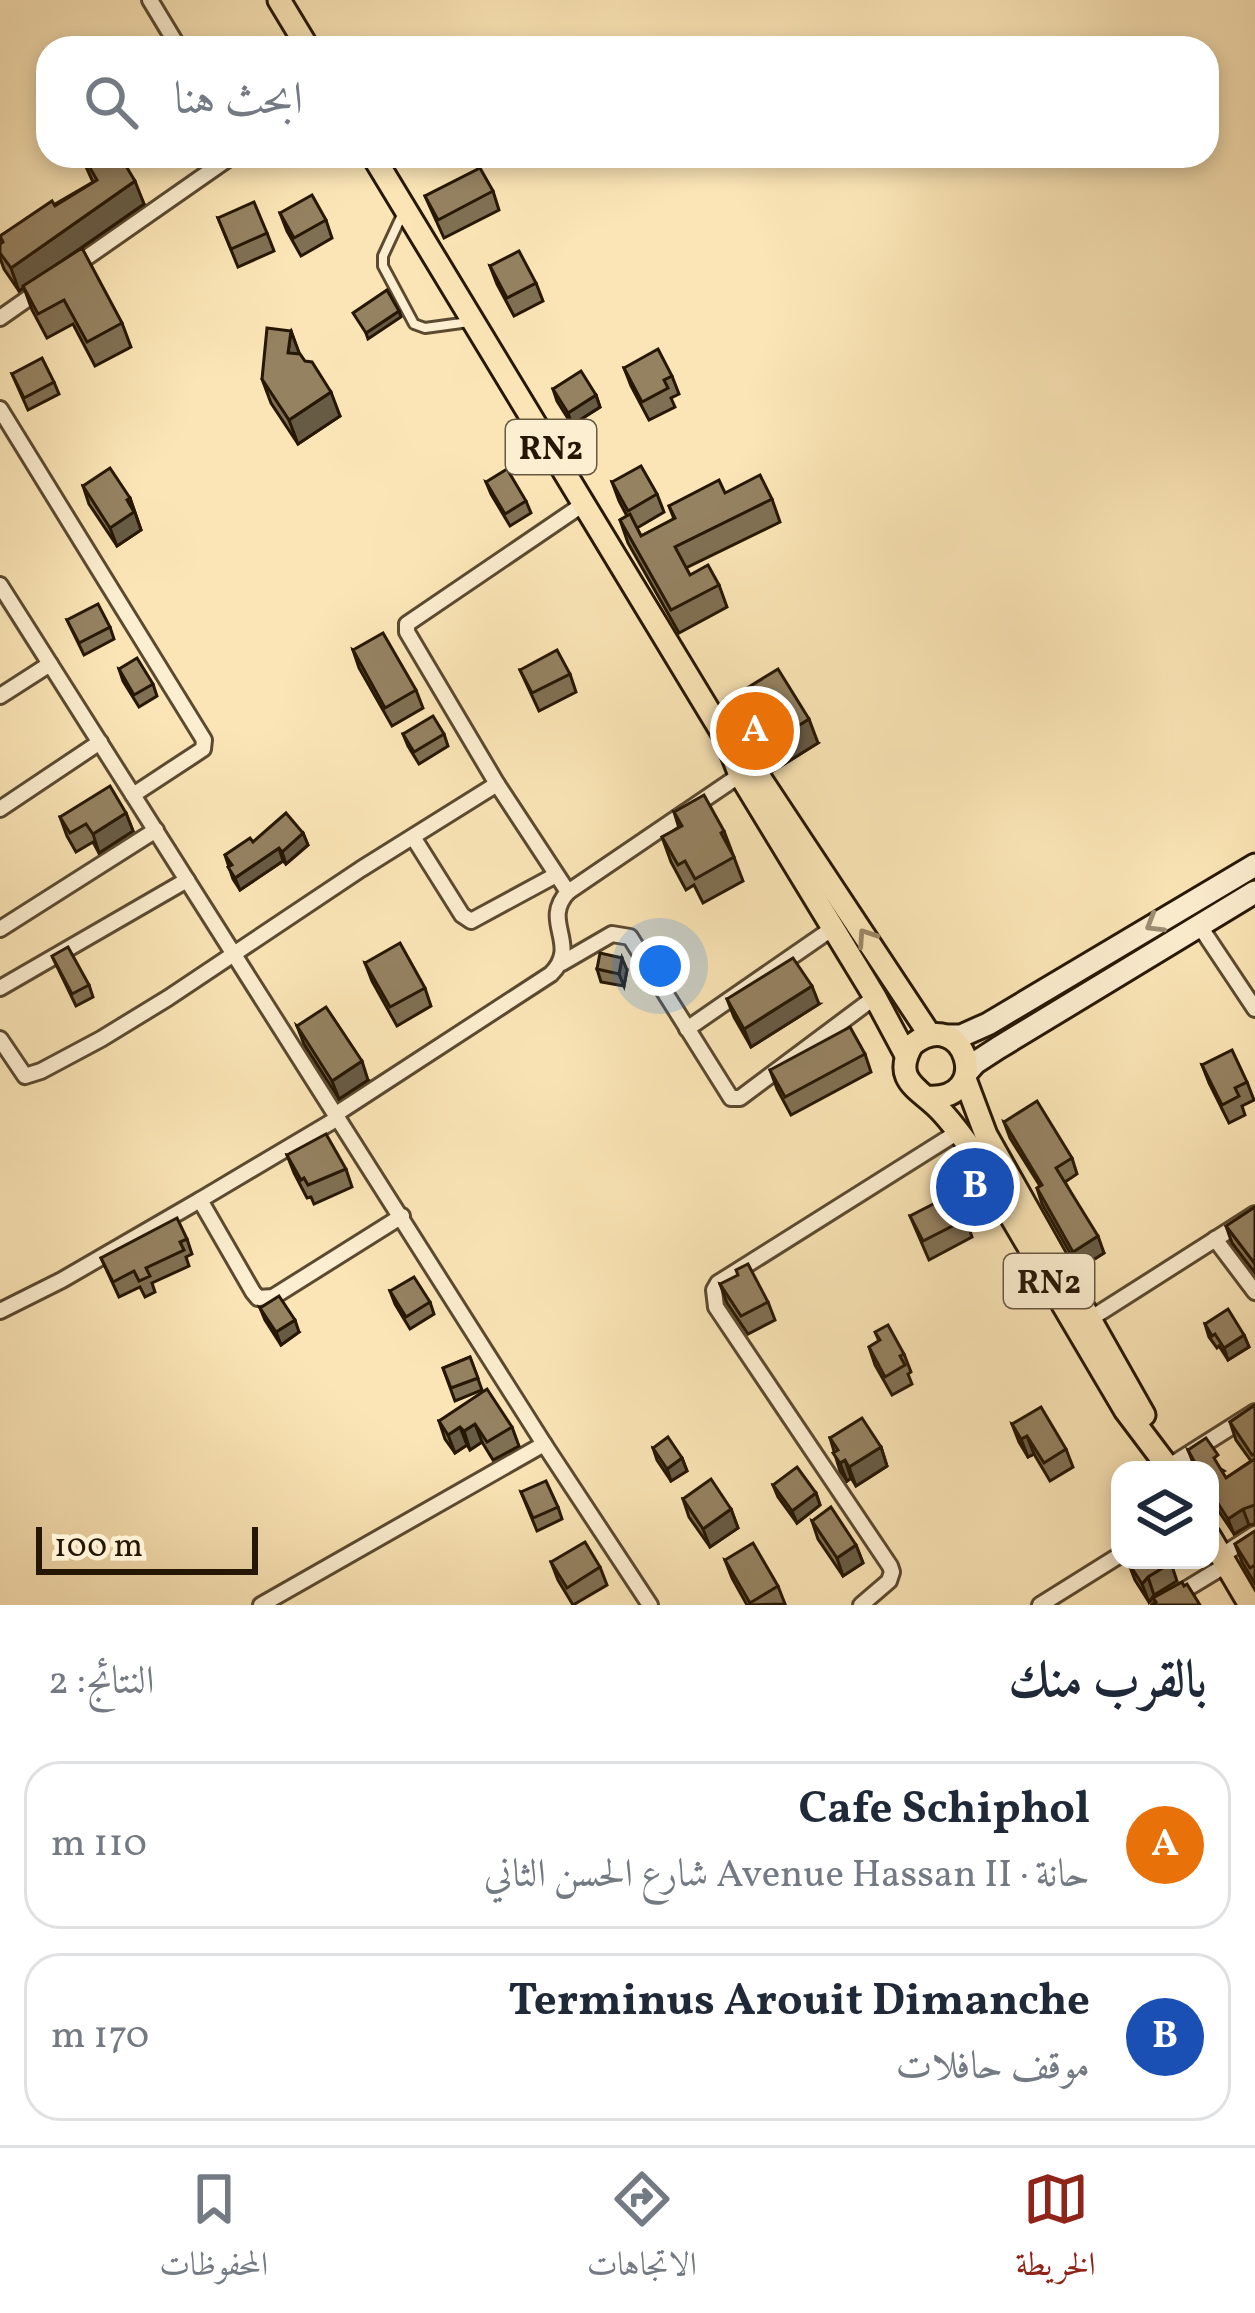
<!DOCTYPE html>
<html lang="ar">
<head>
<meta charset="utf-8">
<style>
  :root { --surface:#fff; --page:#f6f6f7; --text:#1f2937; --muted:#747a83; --line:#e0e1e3; --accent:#8f2418 }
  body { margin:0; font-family:Vollkorn,Amiri,serif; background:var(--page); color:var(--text); direction:rtl }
  .controls { position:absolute; right:36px; bottom:36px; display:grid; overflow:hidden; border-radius:24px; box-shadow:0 6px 18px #0003 }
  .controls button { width:108px; height:108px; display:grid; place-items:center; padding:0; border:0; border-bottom:3px solid var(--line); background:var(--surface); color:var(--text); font:60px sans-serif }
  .scale { position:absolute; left:36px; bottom:30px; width:222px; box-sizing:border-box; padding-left:12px; border:6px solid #261704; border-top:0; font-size:33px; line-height:42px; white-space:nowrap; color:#261704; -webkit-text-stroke:9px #fceed0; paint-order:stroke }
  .you { position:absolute; left:660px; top:966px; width:42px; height:42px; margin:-30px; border:9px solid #fff; border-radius:50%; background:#1a73e8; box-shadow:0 0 0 18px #1a73e833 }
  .badge { display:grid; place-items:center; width:78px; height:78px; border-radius:50%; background:var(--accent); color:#fff; font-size:39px; font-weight:700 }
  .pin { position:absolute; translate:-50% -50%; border:6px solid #fff; box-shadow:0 3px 12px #0006 }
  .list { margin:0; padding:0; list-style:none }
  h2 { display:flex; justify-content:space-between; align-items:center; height:156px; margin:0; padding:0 48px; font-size:51px }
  h2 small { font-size:39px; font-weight:400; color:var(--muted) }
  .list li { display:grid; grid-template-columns:78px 1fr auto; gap:36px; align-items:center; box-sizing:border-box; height:168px; margin:0 24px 24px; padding:0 24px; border:3px solid var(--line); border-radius:36px }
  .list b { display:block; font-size:45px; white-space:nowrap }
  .list p { margin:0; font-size:39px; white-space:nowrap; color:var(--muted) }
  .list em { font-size:39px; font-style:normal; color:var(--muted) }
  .icon { flex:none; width:66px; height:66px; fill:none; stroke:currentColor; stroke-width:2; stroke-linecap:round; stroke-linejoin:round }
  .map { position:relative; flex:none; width:1255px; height:1605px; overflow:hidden; direction:ltr }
  .search { position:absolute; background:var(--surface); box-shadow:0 6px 18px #0003; left:36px; right:36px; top:36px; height:132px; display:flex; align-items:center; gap:30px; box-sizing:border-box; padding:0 42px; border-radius:36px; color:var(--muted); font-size:45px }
  .sheet { height:540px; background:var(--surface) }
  nav { display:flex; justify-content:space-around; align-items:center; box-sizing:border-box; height:168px; border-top:3px solid var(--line); background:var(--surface); font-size:33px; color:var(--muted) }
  nav a { display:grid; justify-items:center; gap:6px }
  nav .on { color:var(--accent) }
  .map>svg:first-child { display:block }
</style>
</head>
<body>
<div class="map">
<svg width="1255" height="1605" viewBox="0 0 1255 1605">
  <rect width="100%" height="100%" fill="#fbe5b6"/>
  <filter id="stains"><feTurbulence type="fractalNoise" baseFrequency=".00167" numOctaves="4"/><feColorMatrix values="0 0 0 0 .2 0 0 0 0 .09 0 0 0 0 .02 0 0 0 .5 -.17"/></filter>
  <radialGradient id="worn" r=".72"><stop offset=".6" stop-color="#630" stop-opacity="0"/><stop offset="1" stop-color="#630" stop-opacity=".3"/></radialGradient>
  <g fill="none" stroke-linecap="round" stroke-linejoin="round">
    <g stroke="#5b4a30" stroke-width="14">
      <polyline id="lane" points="402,215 383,256 383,266 414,324 425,328 469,322"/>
    </g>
    <g stroke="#5b4a30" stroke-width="20">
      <g id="street">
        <polyline points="150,0 179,48"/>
        <polyline points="73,267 232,156"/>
        <polyline points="0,318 40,290"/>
        <polyline points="0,409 204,740 203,749 133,795"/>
        <polyline points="0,585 544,1444 650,1605"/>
        <polyline points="0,696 50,664"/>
        <polyline points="497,784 407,632 407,624 585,503"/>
        <polyline points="0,809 100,742"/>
        <polyline points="413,837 462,915 471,921 556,875"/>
        <polyline points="1199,925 1255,1009"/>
        <polyline points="0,929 156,830"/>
        <polyline points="562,963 612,934 630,937 731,1098 740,1098 875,997"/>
        <polyline points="0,988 187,880"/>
        <polyline points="687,1029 833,928"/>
        <polyline points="0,1039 25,1076 41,1071 101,1039 168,998 361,869 497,784 568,892 743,773"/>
        <path d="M336,1114L551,974C581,944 540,922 568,892"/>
        <polyline points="338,1118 200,1200 253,1292 258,1298 273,1297 402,1216"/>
        <polyline points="1215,1239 1255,1292"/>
        <polyline points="0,1311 62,1280 200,1200"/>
        <polyline points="1090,1319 1255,1214"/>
        <polyline points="1168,1467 1255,1412"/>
        <polyline points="1221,1556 1255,1534"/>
        <polyline points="261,1605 544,1444"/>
        <polyline points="861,1605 889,1581 892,1572 890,1566 716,1307 714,1290 718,1283 958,1132"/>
        <polyline points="1040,1605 1120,1555"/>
        <polyline points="1160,1605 1226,1565"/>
      </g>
    </g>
    <g stroke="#261704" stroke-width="27">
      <g id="secondary">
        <polyline points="946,1036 961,1036 988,1024 1255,865"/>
        <polyline points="967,1072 975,1063 998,1048 1255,892"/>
      </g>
    </g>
    <g stroke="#261704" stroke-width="27">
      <g id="primary">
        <polyline points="279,0 308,48"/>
        <polyline points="373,156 726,739 740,775 875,997 906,1055"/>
        <polyline points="735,748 752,766 930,1035"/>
        <polyline points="965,1079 986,1135 1144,1415"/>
        <path d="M927,1097C996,1102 964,1003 912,1045C892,1080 918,1088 939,1109C950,1120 960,1134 970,1147L1125,1410L1168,1467"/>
        <polyline points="1210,1537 1250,1605"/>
      </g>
    </g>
    <use href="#lane" stroke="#fceed0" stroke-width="8"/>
    <use href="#street" stroke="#fceed0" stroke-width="14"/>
    <use href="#secondary" stroke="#fceed0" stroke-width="21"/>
    <use href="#primary" stroke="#fbe5b6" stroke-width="21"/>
  </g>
  <g fill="#807053" stroke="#261704" stroke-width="3">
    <polygon points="81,156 138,156 126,163 127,168 144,204 67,258 122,323 131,347 95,366 73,324 47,338 32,310 24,288 19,291 4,269 0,258 0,244 2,243 0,236 93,182"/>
    <polygon points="493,191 499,210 444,238 425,196"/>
    <polygon points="280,213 326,220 332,238 301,256 287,231"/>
    <polygon points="218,218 267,233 274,251 238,267"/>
    <polygon points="490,266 536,283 543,301 514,316 497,284"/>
    <polygon points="291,331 299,354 340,416 298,444 271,403 262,379"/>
    <polygon points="624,368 672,376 679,394 671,398 675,407 649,420 631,386"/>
    <polygon points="12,374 54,382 59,394 28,410"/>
    <polygon points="553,389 596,395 600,407 572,425 557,401"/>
    <polygon points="486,482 526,501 531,513 510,526 491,494"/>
    <polygon points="612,482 657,494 664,512 637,528 641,536 674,519 669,506 725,493 772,499 780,522 686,568 690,575 719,585 727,607 679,633 628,543 620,520 627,516 619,501"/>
    <polygon points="83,486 130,498 141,530 117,546 89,504"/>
    <polygon points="67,620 110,627 114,639 84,655"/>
    <polygon points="353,650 416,690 423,708 392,726 359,668"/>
    <polygon points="119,669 153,684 157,696 139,707 123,681"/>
    <polygon points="520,670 570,674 576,692 539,711"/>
    <polygon points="726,701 818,743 773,771 763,756 735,725"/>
    <polygon points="403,734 444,734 448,746 419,764 408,746"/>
    <polygon points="674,812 724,831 743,881 703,903 694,885 686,890 671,862 662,837 679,828"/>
    <polygon points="126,813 133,831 99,853 93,842 76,852 67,836 60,817"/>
    <polygon points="303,833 308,845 286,864 283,861 240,890 233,879 225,855 253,842"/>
    <polygon points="52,956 89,985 93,997 76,1006"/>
    <polygon points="365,963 425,988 431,1006 397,1026 372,981"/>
    <polygon points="597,969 627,970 624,986 601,982"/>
    <polygon points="727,999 819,1004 751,1047 734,1017"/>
    <polygon points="297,1026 368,1080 339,1099 304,1044"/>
    <polygon points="865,1054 871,1072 791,1115 777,1089 770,1070"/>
    <polygon points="1202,1065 1247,1082 1254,1100 1242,1106 1245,1115 1229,1123 1209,1083"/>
    <polygon points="1004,1122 1072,1158 1077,1174 1065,1182 1104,1253 1079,1269 1042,1204 1037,1188 1040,1186 1010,1138"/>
    <polygon points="287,1155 346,1169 352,1187 314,1204 311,1197 307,1198 294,1173"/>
    <polygon points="1255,1207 1255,1273 1232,1243 1226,1226"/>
    <polygon points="910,1216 966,1219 972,1237 929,1260"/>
    <polygon points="187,1239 192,1254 186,1257 189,1266 152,1283 155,1292 145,1297 140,1287 119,1297 101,1258"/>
    <polygon points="720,1284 768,1302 775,1320 748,1334 727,1303"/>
    <polygon points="390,1291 430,1302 434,1314 410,1329 395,1304"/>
    <polygon points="260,1308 299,1332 281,1345 265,1320"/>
    <polygon points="1205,1324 1244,1335 1249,1347 1228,1360 1219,1346 1217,1348 1209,1337"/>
    <polygon points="875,1332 904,1354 911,1372 908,1374 912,1384 892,1395 875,1365 869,1347 879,1341"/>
    <polygon points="470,1357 482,1390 455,1401 443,1368"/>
    <polygon points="1255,1405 1255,1524 1249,1525 1234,1534 1210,1498 1210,1470 1196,1470 1188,1450 1224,1471 1222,1472 1226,1478 1251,1461 1236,1440 1230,1422"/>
    <polygon points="439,1421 512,1427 519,1446 493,1460 482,1442 470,1450 467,1445 455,1453 445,1439"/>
    <polygon points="1012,1424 1066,1449 1073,1467 1050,1481 1034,1454 1028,1457 1019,1442"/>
    <polygon points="830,1438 881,1447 887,1466 856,1486 851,1478 847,1481 840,1471"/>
    <polygon points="653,1448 682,1458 687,1471 671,1481 657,1460"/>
    <polygon points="773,1485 816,1493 820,1505 797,1523 778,1497"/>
    <polygon points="521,1492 558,1507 562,1519 537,1531"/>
    <polygon points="683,1499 731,1509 738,1528 710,1547 689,1517"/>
    <polygon points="812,1521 856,1545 863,1563 843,1576 818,1539"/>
    <polygon points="1255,1531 1255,1584 1242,1562 1235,1544"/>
    <polygon points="725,1560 778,1586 785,1604 747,1605 732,1578"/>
    <polygon points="551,1562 600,1567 607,1585 573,1605 558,1580"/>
    <polygon points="1128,1562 1171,1563 1177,1581 1154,1595 1149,1602 1135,1580"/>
  </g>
  <g fill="#685b44" stroke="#261704" stroke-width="3">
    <polygon points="135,181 144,204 19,291 11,268"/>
    <polygon points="399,311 401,317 368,339 366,333"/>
    <polygon points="291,331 300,355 288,353"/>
    <polygon points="331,392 340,416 298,444 289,420"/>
    <polygon points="596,395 600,407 572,425 568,413"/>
    <polygon points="130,498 141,530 117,546 110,528 127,500"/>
    <polygon points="809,719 818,743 773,771 764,747"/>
    <polygon points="126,813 133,831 99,853 93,834"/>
    <polygon points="303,833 308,845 286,864 282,852"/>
    <polygon points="279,848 283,861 240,890 235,878"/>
    <polygon points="622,958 627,970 624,986 619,974"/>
    <polygon points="812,986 819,1004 751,1047 744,1029"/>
    <polygon points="362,1061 368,1080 339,1099 332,1081"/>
    <polygon points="1098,1236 1104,1253 1079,1269 1073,1252"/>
    <polygon points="295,1320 299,1332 281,1345 276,1332"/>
    <polygon points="1244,1335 1249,1347 1228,1360 1224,1348"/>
    <polygon points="475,1424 482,1442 470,1450 464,1431"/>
    <polygon points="460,1427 467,1445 455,1453 448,1435"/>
    <polygon points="1027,1436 1034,1454 1028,1457 1021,1439"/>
    <polygon points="881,1447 887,1466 856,1486 849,1467"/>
    <polygon points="682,1458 687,1471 671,1481 667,1469"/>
    <polygon points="845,1460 851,1478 847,1481 840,1463"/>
    <polygon points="816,1493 820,1505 797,1523 792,1511"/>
    <polygon points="731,1509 738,1528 710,1547 703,1529"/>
    <polygon points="1243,1509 1249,1525 1234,1534 1228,1519"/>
    <polygon points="856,1545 863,1563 843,1576 837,1558"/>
    <polygon points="1148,1577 1154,1595 1149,1602 1142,1584"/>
  </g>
  <g fill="#958261" stroke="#261704" stroke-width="3">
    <polygon points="83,156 120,156 135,181 11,268 0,253 0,244 3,242 0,236 52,201 55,206 97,180"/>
    <polygon points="480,168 493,191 438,220 425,196"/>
    <polygon points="312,195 326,220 294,238 280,213"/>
    <polygon points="254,202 267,233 231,249 218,218"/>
    <polygon points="82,248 122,323 87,342 64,300 38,314 23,286"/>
    <polygon points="519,251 536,283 507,298 490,266"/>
    <polygon points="387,290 399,311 366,333 353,313"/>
    <polygon points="267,328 291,331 288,353 300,354 305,361 312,362 331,392 289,420 262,379"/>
    <polygon points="658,349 672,376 664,380 668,388 642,402 624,368"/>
    <polygon points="42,358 54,382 24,398 12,374"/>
    <polygon points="581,371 596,395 568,413 553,389"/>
    <polygon points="641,466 657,494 628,511 612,482"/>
    <polygon points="110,468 130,498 127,500 134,512 110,528 83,486"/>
    <polygon points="507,469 526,501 505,514 486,482"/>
    <polygon points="760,475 772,499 675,547 690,575 708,565 719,585 671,610 620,520 630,514 641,536 675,518 669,506 719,480 725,493"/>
    <polygon points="98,604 110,627 79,643 67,620"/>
    <polygon points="383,633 416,690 385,708 353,650"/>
    <polygon points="557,650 570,674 532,693 520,670"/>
    <polygon points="137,658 153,684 134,695 119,669"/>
    <polygon points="778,669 809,719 764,747 754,732 726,701"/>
    <polygon points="433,716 444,734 414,752 403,734"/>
    <polygon points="110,786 126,813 93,834 86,824 70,833 60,817"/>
    <polygon points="704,795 724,831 721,833 734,857 695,879 685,861 678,865 662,837 682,826 674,812"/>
    <polygon points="286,813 303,833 282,852 279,848 235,878 228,867 232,865 225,855 250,838 253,842"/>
    <polygon points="400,943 425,988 390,1007 365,963"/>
    <polygon points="68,947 89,985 72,994 52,956"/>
    <polygon points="600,953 622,958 619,974 597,969"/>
    <polygon points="793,958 812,986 744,1029 727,999"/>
    <polygon points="326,1007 362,1061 332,1081 297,1026"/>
    <polygon points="850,1027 865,1054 785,1097 770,1070"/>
    <polygon points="1232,1050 1247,1082 1235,1088 1239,1096 1222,1105 1202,1065"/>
    <polygon points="1037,1101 1072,1158 1056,1168 1098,1236 1073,1252 1037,1188 1042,1185 1004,1122"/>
    <polygon points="326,1134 346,1169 308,1185 304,1178 301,1180 287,1155"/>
    <polygon points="953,1194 966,1219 923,1241 910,1216"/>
    <polygon points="1255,1207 1255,1264 1226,1226"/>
    <polygon points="177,1218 187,1239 180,1242 184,1250 146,1268 150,1276 139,1281 134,1271 113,1282 101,1258"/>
    <polygon points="748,1264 768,1302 741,1316 720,1284 738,1275 736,1270"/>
    <polygon points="414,1277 430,1302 406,1317 390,1291"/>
    <polygon points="279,1296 295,1320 276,1332 260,1308"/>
    <polygon points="1228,1309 1244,1335 1224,1348 1215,1334 1212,1336 1205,1324"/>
    <polygon points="888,1325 904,1354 900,1356 905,1365 885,1377 869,1347 880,1340 875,1332"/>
    <polygon points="470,1357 478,1378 451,1388 443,1368"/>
    <polygon points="487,1389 512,1427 487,1442 475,1424 464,1431 460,1427 448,1435 439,1421"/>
    <polygon points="1255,1405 1255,1453 1252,1455 1230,1422"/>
    <polygon points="1041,1407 1066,1449 1044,1463 1027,1436 1021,1439 1012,1424"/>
    <polygon points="862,1418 881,1447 849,1467 845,1460 840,1463 833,1453 838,1450 830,1438"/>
    <polygon points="668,1437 682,1458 667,1469 653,1448"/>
    <polygon points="1206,1438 1218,1455 1214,1458 1226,1478 1255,1459 1255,1505 1243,1509 1228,1519 1210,1491 1210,1470 1199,1470 1188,1450"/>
    <polygon points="797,1467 816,1493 792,1511 773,1485"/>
    <polygon points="711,1479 731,1509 703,1529 683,1499"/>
    <polygon points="546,1481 558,1507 533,1518 521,1492"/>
    <polygon points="831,1507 856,1545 837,1558 812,1521"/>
    <polygon points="1255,1531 1255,1565 1250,1568 1235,1544"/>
    <polygon points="585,1542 600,1567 567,1588 551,1562"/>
    <polygon points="753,1543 778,1586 750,1603 725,1560"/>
    <polygon points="1131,1560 1168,1560 1171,1563 1148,1577 1142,1584 1128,1562"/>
    <polygon points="1182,1582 1184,1586 1187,1584 1200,1605 1152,1605 1156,1602 1153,1598"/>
  </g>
  <defs><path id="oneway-chevron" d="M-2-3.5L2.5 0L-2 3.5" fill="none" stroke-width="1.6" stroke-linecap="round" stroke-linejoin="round" transform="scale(3)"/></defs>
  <use stroke="#9c8d74" href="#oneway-chevron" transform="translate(1154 924) rotate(149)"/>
  <use stroke="#9b8866" href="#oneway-chevron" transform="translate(866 937) rotate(-124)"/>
  <g text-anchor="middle" stroke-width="10" stroke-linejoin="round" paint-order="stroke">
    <g fill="#fceed0" stroke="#665841" stroke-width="3">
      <rect x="506" y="420" width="90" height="54" rx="9"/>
      <rect x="1004" y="1254" width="90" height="54" rx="9"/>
    </g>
    <g font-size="33" font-weight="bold" fill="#261704">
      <text x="551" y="459">RN2</text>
      <text x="1049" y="1293">RN2</text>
    </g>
  </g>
  <rect width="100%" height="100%" filter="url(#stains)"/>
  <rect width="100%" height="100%" fill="url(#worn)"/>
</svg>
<div class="controls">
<button><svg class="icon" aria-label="layers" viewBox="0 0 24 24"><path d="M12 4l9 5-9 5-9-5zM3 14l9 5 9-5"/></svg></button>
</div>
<div class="scale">100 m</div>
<div class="you"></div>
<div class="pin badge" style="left:755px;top:731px;background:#e8710a">A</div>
<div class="pin badge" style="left:975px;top:1187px;background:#1a4fb4">B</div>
<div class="search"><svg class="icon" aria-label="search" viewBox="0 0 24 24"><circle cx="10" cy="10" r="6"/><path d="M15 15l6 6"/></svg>ابحث هنا</div>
</div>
<section class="sheet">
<h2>بالقرب منك<small>النتائج: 2</small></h2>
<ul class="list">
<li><span class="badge" style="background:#e8710a">A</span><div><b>Cafe Schiphol</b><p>حانة · Avenue Hassan II شارع الحسن الثاني</p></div><em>110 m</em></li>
<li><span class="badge" style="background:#1a4fb4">B</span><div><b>Terminus Arouit Dimanche</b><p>موقف حافلات</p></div><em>170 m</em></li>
</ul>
</section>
<nav>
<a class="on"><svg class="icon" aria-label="map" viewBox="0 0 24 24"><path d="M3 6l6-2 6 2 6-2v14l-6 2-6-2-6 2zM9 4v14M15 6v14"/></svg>الخريطة</a>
<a><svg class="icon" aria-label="directions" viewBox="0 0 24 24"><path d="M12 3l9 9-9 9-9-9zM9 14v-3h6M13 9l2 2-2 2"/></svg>الاتجاهات</a>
<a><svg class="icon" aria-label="saved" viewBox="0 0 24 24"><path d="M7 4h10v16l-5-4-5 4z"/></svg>المحفوظات</a>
</nav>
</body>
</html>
